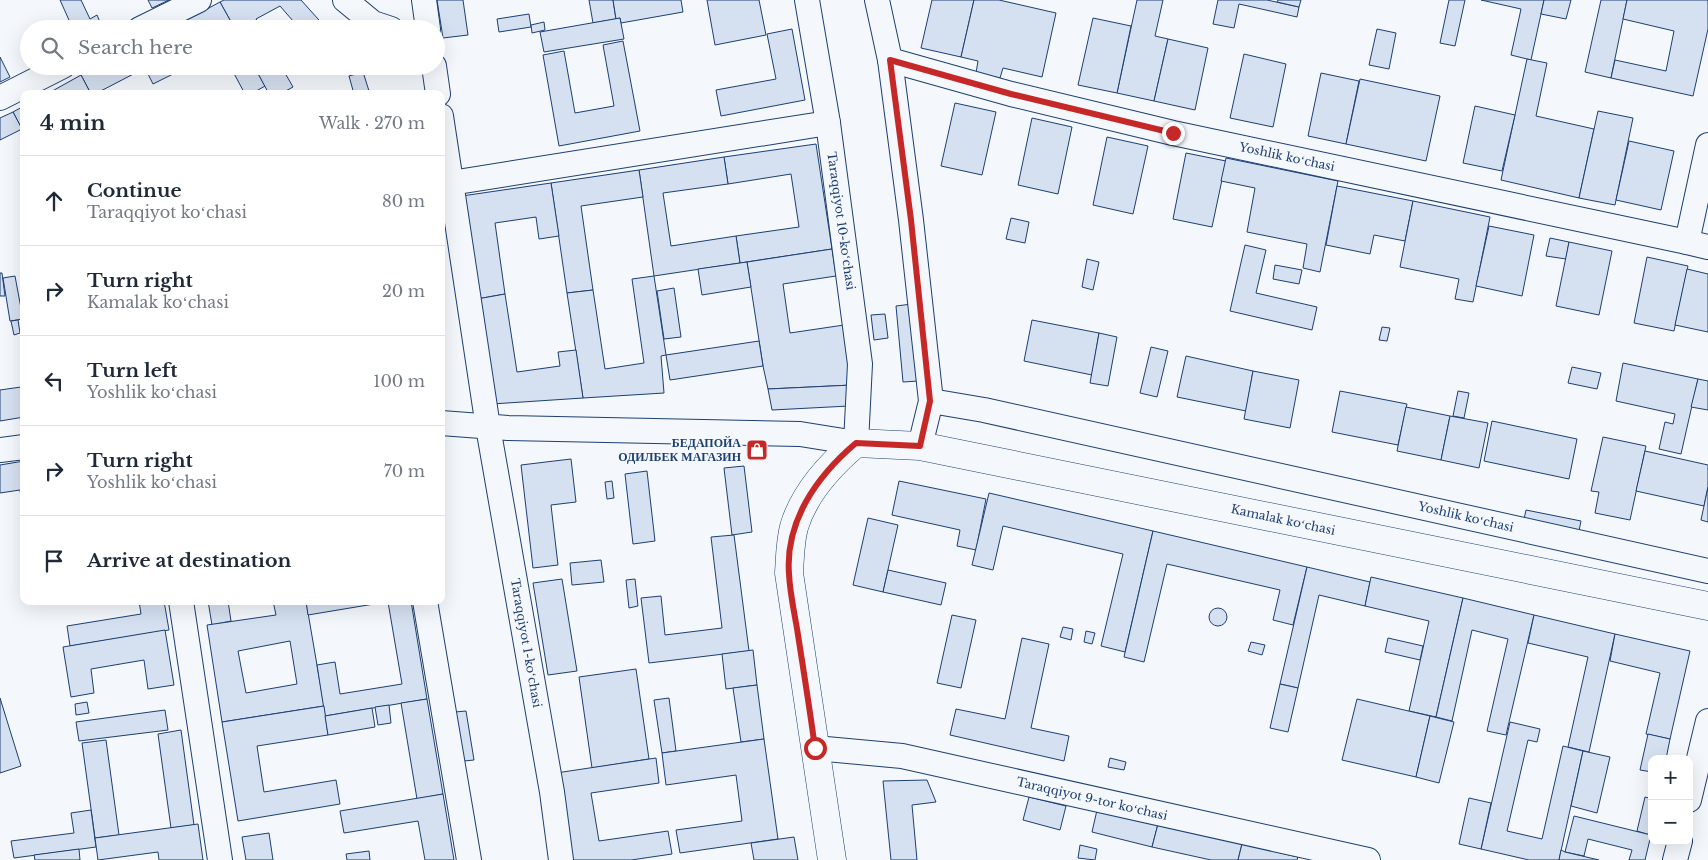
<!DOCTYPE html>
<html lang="en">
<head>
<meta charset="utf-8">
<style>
  :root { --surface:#fff; --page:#f6f6f7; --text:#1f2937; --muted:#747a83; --line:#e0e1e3 }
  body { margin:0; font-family:"Libre Baskerville",serif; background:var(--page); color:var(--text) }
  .controls { position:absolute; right:15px; bottom:15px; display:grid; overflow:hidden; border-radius:10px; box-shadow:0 5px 20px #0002 }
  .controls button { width:45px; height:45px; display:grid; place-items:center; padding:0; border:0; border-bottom:1px solid var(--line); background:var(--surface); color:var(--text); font:25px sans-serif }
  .stop { position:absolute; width:15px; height:15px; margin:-11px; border:4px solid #c62828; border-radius:50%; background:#fff }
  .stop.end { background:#c62828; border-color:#fff; box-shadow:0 1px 5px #0008 }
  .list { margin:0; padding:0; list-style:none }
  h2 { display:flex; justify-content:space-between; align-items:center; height:65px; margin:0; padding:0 20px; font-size:21px }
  h2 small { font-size:16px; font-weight:400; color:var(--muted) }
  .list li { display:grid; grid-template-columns:32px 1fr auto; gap:15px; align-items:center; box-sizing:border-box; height:90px; padding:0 20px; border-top:1px solid var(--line) }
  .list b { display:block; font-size:19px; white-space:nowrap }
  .list p { margin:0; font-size:16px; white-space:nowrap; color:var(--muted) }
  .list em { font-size:16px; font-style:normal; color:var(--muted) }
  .icon { flex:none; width:28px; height:28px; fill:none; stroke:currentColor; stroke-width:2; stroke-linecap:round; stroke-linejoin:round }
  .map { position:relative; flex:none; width:1708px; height:860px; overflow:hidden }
  .search { position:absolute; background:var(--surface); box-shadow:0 5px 20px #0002; left:20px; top:20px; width:425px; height:55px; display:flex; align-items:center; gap:12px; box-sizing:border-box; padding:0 18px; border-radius:28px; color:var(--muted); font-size:19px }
  .panel { position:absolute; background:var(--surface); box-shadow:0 5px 20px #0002; left:20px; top:90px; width:425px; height:515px; border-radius:10px }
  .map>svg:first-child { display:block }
</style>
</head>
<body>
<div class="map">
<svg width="1708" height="860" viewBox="0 0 1708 860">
  <rect width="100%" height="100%" fill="#f4f7fb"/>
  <g fill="#d5e0f0" stroke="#1d3f73" fill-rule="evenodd">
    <polygon points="60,0 81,0 90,19 97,15 103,29 73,29"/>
    <polygon points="148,0 169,0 152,8"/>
    <polygon points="224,0 301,0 327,29 300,29 280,6 256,19 262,29 235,29 220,2"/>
    <polygon points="437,0 463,0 468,35 443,38"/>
    <polygon points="589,0 613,0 616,19 593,23"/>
    <polygon points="613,0 681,0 683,12 621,23 620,18 616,19"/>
    <polygon points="707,0 759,0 766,35 715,45"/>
    <polygon points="932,0 974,0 961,57 921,48"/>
    <polygon points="974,0 999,0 1056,13 1042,77 1003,68 1000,78 976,73 978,61 961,57"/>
    <polygon points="1137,0 1163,0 1155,36 1168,39 1154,101 1117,93"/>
    <polygon points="1218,0 1267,0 1299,7 1297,17 1239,4 1234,28 1213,24"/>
    <polygon points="1278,0 1301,0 1299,7 1277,2"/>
    <polygon points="1449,0 1465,0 1455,46 1440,43"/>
    <polygon points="1481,0 1544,0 1531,60 1511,55 1521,9"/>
    <polygon points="1544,0 1571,0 1566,19 1541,14"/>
    <polygon points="1601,0 1627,0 1611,78 1585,72"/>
    <polygon points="1627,0 1708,0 1708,29 1693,96 1611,78 1615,60 1666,71 1674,31 1623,19"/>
    <polygon points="220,2 235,29 170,29"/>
    <polygon points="529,14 531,27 499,32 497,19"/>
    <polygon points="620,18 624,39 544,52 540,32"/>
    <polygon points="1093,18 1131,26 1117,93 1078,85"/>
    <polygon points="544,22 545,30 532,33 531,25"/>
    <polygon points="792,29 805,100 721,116 716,90 776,79 767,34"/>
    <polygon points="1377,29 1396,33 1389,69 1369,65"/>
    <polygon points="1168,39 1208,48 1195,110 1154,101"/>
    <polygon points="623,41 640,131 559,146 543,55 564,51 575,113 614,106 603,45"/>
    <polygon points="1244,54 1286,64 1273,127 1230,118"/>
    <polygon points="0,57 10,77 0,82"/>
    <polygon points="1527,59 1547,63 1536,116 1594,129 1579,198 1501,180"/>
    <polygon points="99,66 169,66 173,74 153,84 145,68 95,94 91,94 81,75"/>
    <polygon points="230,66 254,66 265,86 251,94 245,94"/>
    <polygon points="254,66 281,66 293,87 280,94 269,94"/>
    <polygon points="363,72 370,94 354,94 349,76"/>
    <polygon points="1321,73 1359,81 1346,144 1308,136"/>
    <polygon points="81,75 91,94 47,94"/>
    <polygon points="1360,79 1440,96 1426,161 1346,144"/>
    <polygon points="955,103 996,112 982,175 941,166"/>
    <polygon points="24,106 24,128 22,129 13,112"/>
    <polygon points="1475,106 1515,115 1502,171 1463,163"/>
    <polygon points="1598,111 1633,118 1615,205 1579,198"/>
    <polygon points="13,112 22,129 0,140 0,118"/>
    <polygon points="1032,118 1072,127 1058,194 1018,185"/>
    <polygon points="1107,137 1148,146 1133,214 1093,205"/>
    <polygon points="1629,141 1674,151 1661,210 1616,200"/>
    <polygon points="816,144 832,249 740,263 736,236 799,227 791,174 728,184 724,157"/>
    <polygon points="1186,153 1226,161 1212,227 1173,219"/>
    <polygon points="724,157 728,184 663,193 671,246 736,236 740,263 654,276 639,170"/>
    <polygon points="1226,158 1338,181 1320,272 1303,268 1307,244 1247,232 1255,188 1221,181"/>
    <polygon points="639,170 643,197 581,206 593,290 567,293 551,183"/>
    <polygon points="551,183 559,236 539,239 536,217 495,223 505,294 477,299 462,196"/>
    <polygon points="1337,186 1413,201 1405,241 1374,235 1370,254 1326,245"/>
    <polygon points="1413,201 1490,217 1473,302 1455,299 1459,279 1400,267"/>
    <polygon points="1011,218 1029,222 1025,243 1006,239"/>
    <polygon points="1489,226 1534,235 1522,296 1476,286"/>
    <polygon points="1550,238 1569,242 1566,259 1546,256"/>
    <polygon points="1569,242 1612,251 1599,315 1556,306"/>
    <polygon points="1245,245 1266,250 1256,293 1317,307 1312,330 1230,311"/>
    <polygon points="832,249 836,276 783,284 790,333 844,325 852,385 768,389 763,366 747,262"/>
    <polygon points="1647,257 1688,266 1674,331 1634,323"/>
    <polygon points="1087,259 1099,262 1093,290 1082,287"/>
    <polygon points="747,262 751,287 702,295 698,269"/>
    <polygon points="1275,265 1302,270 1299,284 1273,279"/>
    <polygon points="1687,269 1708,274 1708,332 1675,325"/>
    <polygon points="0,273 2,273 5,296 0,296"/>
    <polygon points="15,276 23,319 10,321 3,278"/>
    <polygon points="654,276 666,355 661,356 664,393 583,398 567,293 593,290 605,369 644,363 632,279"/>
    <polygon points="674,288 681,337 664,339 657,291"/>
    <polygon points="505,294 517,372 560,366 558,352 576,350 583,398 492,404 477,299"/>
    <polygon points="912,304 919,381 903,382 896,306"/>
    <polygon points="885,314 888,338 874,340 871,315"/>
    <polygon points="18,320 20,333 14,335 11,321"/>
    <polygon points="1032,320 1099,333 1092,375 1024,361"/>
    <polygon points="1382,327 1390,328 1387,341 1379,340"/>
    <polygon points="1099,333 1117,337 1108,386 1090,383"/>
    <polygon points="759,341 763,366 670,380 666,355"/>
    <polygon points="1151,347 1168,351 1157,397 1140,393"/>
    <polygon points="1186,356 1253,371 1246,411 1177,397"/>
    <polygon points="1623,363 1698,379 1681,454 1659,449 1665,422 1673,424 1675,414 1616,401"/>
    <polygon points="1572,367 1601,373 1597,389 1568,383"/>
    <polygon points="1253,371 1299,380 1290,428 1244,419"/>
    <polygon points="1698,379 1708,381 1708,410 1691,407"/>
    <polygon points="852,385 849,406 772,410 768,389"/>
    <polygon points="21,387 24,417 0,421 0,390"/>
    <polygon points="1340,391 1407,404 1398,445 1332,432"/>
    <polygon points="1458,391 1469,393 1464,418 1453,416"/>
    <polygon points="1406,407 1450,416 1441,460 1397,451"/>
    <polygon points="1450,416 1488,423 1479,468 1441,460"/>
    <polygon points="1492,421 1577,439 1569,479 1484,461"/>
    <polygon points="1603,437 1646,446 1630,520 1595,513 1599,492 1591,491"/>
    <polygon points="1645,451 1708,465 1708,487 1704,506 1636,491"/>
    <polygon points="571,459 576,502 551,505 558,565 533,568 521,465"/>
    <polygon points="24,461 24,503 22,504 20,490 0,493 0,465"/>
    <polygon points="744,466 752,532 732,535 724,468"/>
    <polygon points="647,471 655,541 633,544 625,474"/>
    <polygon points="612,481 614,498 607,499 605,482"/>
    <polygon points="899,481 986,499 976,550 957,546 960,530 892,515"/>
    <polygon points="1708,487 1708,522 1701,520"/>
    <polygon points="989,493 1153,531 1125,652 1101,646 1123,554 1003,526 993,570 972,565"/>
    <polygon points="1526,510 1581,521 1579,531 1524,519"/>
    <polygon points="868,518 898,525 883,592 853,585"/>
    <polygon points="1153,531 1307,567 1293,625 1273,620 1280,590 1167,564 1144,662 1124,657"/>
    <polygon points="734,535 749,651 649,663 641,598 661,596 665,635 722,628 711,537"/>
    <polygon points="601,560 604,582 572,585 570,563"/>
    <polygon points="1307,567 1370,582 1365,606 1319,595 1298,688 1280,684"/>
    <polygon points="888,570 946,583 941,605 883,592"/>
    <polygon points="1371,577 1463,598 1436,717 1409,711 1429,621 1365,606"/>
    <polygon points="562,579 577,671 548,675 533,583"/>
    <polygon points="635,579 638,606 629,608 626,580"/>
    <polygon points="1463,598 1534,615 1506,735 1487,731 1508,639 1472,630 1452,721 1436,717"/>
    <polygon points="139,601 164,601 169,630 70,646 67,626 141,614"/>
    <polygon points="208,601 228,601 231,621 212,625"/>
    <path d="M273,601H306L324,706L222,722L207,625L276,615ZM290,641L297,684L246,693L238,651Z"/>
    <polygon points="306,601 392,601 308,615"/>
    <polygon points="411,601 427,699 325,716 317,665 335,662 340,694 402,684 388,602"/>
    <circle cx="1218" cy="617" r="9"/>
    <polygon points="952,615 976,620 961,688 937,683"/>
    <polygon points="1534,615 1615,634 1589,752 1568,747 1588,657 1528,643"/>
    <polygon points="1063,627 1073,629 1071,640 1060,637"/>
    <polygon points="165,630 174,685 148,689 144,660 91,669 94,693 71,697 63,647"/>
    <polygon points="1086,631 1095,633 1092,644 1084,642"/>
    <polygon points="1615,634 1690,651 1670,739 1646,734 1660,673 1610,661"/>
    <polygon points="1022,638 1049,644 1031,728 1069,736 1064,761 950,735 956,709 1005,719"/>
    <polygon points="1388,638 1423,646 1420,660 1385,652"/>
    <polygon points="1251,642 1265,645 1262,655 1248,651"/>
    <polygon points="753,650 757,685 726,689 722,654"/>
    <polygon points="636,669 649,759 592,768 579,677"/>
    <polygon points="1280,684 1298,688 1288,732 1270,728"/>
    <polygon points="757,685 764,739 741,742 733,688"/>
    <polygon points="0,698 21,766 0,773"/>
    <polygon points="669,698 676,751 662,753 654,700"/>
    <polygon points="427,699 443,794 417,799 401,703"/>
    <polygon points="1357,699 1430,716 1416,777 1342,760"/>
    <polygon points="87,702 89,713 76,715 75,704"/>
    <polygon points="389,705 391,723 378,725 375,707"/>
    <polygon points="324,706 328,735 257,746 264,792 336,780 340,804 238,821 222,722"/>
    <polygon points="372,708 375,727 328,735 325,716"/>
    <polygon points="165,710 168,730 79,741 76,722"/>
    <polygon points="466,711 474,760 464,761 455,712"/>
    <polygon points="1430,716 1454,722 1439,783 1416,777"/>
    <polygon points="1510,722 1540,729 1537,742 1528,740 1507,831 1542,839 1563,746 1583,751 1559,860 1529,860 1481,849"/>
    <polygon points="181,730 194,825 171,828 158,734"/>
    <polygon points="1648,734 1670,739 1666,759 1652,759 1652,772 1640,770"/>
    <polygon points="764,739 778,839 680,853 676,830 742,821 736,775 666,785 662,753"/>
    <polygon points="106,740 119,835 95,838 82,743"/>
    <polygon points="1583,751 1610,757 1597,813 1571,806"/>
    <polygon points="656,758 659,783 591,793 599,841 668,831 672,854 631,860 569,860 556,773"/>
    <polygon points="1110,758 1126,762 1124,770 1108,767"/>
    <polygon points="927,780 936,802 912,805 917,860 891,860 883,781"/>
    <polygon points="443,794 454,860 425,860 418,821 344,833 340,811"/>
    <polygon points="1029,797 1066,806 1060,830 1023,820"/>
    <polygon points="1645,797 1652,799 1652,826 1650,835 1637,831"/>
    <polygon points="1469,798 1491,803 1481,849 1459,844"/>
    <polygon points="91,810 96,847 14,858 11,841 74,833 71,813"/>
    <polygon points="1097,810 1158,824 1152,847 1092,832"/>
    <polygon points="1574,816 1651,835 1645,860 1629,860 1632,850 1588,839 1584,856 1565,852"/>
    <polygon points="198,824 203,860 159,860 158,852 98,860 95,838"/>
    <polygon points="1158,824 1242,844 1238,860 1211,860 1152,847"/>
    <polygon points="269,833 273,860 246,860 242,837"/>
    <polygon points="794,837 798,860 754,860 751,843"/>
    <polygon points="1242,844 1298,857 1297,860 1238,860"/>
    <polygon points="1080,845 1097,849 1095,860 1078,858"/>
    <polygon points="79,849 80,860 35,860 34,855"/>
    <polygon points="1561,850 1565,852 1599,860 1559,860"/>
    <polygon points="369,851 370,860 347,860 346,854"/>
  </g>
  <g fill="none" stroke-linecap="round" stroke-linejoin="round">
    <g stroke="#1d3f73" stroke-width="26">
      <g id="street">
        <polyline points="345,0 373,23 391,29"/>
        <polyline points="424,0 428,29"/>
        <polyline points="877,0 890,60 911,220 931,401 920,446"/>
        <polyline points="140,29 199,0"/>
        <polyline points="890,60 1011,94 1173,133 1687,242"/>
        <polyline points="434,66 438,94"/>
        <polyline points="0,98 63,66"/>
        <polyline points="441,116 488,427 552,792 561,860"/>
        <polyline points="1708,145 1687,242 1708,247"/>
        <polyline points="451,183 828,123"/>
        <polyline points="931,401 984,410 1708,571"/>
        <polyline points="441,423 508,428 800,434 856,443 860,364 828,123 807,0"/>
        <polyline points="0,450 24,447"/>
        <polyline points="181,601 220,860"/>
        <polyline points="425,601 469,860"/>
        <polyline points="815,748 902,756 1368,860"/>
        <polyline points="1689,800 1708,721"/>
        <polyline points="1675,860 1680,841"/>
      </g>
    </g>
    <g stroke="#1d3f73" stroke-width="29">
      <path id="secondary" d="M832,860L789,573C790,558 790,542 794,527C804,493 830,465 856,443L920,446L1708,606"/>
    </g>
    <use href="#street" stroke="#f4f7fb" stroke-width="24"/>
    <use href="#secondary" stroke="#f4f7fb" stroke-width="28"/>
  </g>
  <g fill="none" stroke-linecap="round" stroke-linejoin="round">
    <path stroke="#c62828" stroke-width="6" d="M815,748C810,711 804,673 798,635C795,615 790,595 789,574C785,521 817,476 856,443L920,446L930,401L911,220L890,60L1011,94L1173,133"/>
  </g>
  <defs>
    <g id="shop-square" transform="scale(1.125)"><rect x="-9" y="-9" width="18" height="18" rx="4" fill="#c62828" stroke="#f4f7fb"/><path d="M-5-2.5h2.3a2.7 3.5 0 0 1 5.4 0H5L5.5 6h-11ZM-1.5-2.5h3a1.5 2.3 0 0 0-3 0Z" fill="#fff"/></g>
  </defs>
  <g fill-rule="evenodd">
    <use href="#shop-square" x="757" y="450"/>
  </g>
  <g text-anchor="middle" stroke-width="4" stroke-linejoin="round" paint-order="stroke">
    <g font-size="12" fill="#1d3f73" stroke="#f4f7fb">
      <text transform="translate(1287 157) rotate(12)" y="4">Yoshlik koʻchasi</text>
      <text transform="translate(841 221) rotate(82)" y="4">Taraqqiyot 10-koʻchasi</text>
      <text transform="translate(1466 517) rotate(13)" y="4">Yoshlik koʻchasi</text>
      <text transform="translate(1283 520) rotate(12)" y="4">Kamalak koʻchasi</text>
      <text transform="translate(526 643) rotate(80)" y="4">Taraqqiyot 1-koʻchasi</text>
      <text transform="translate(1092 799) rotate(13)" y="4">Taraqqiyot 9-tor koʻchasi</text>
    </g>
    <g font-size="12" font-weight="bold" fill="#1d3f73" stroke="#f4f7fb" text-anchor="end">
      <text x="741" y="447">БЕДАПОЙА<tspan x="741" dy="14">ОДИЛБЕК МАГАЗИН</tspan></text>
    </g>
  </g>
</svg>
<div class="controls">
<button>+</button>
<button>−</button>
</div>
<div class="stop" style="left:815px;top:748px"></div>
<div class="stop end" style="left:1173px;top:133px"></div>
<div class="search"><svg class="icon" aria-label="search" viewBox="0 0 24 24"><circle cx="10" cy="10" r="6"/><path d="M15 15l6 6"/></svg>Search here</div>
<section class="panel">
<h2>4 min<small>Walk · 270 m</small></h2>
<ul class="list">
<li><svg class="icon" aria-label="ahead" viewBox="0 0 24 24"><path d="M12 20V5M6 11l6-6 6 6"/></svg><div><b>Continue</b><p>Taraqqiyot koʻchasi</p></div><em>80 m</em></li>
<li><svg class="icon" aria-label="right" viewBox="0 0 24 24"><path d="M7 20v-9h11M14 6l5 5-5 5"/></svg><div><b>Turn right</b><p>Kamalak koʻchasi</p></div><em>20 m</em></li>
<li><svg class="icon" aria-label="left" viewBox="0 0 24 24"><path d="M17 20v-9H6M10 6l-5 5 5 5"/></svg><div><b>Turn left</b><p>Yoshlik koʻchasi</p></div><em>100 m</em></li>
<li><svg class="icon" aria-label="right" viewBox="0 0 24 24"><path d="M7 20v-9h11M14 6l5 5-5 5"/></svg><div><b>Turn right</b><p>Yoshlik koʻchasi</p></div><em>70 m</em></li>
<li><svg class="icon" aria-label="arrive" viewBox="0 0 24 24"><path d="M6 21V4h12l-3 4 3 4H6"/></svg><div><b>Arrive at destination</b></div></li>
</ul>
</section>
</div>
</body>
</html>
